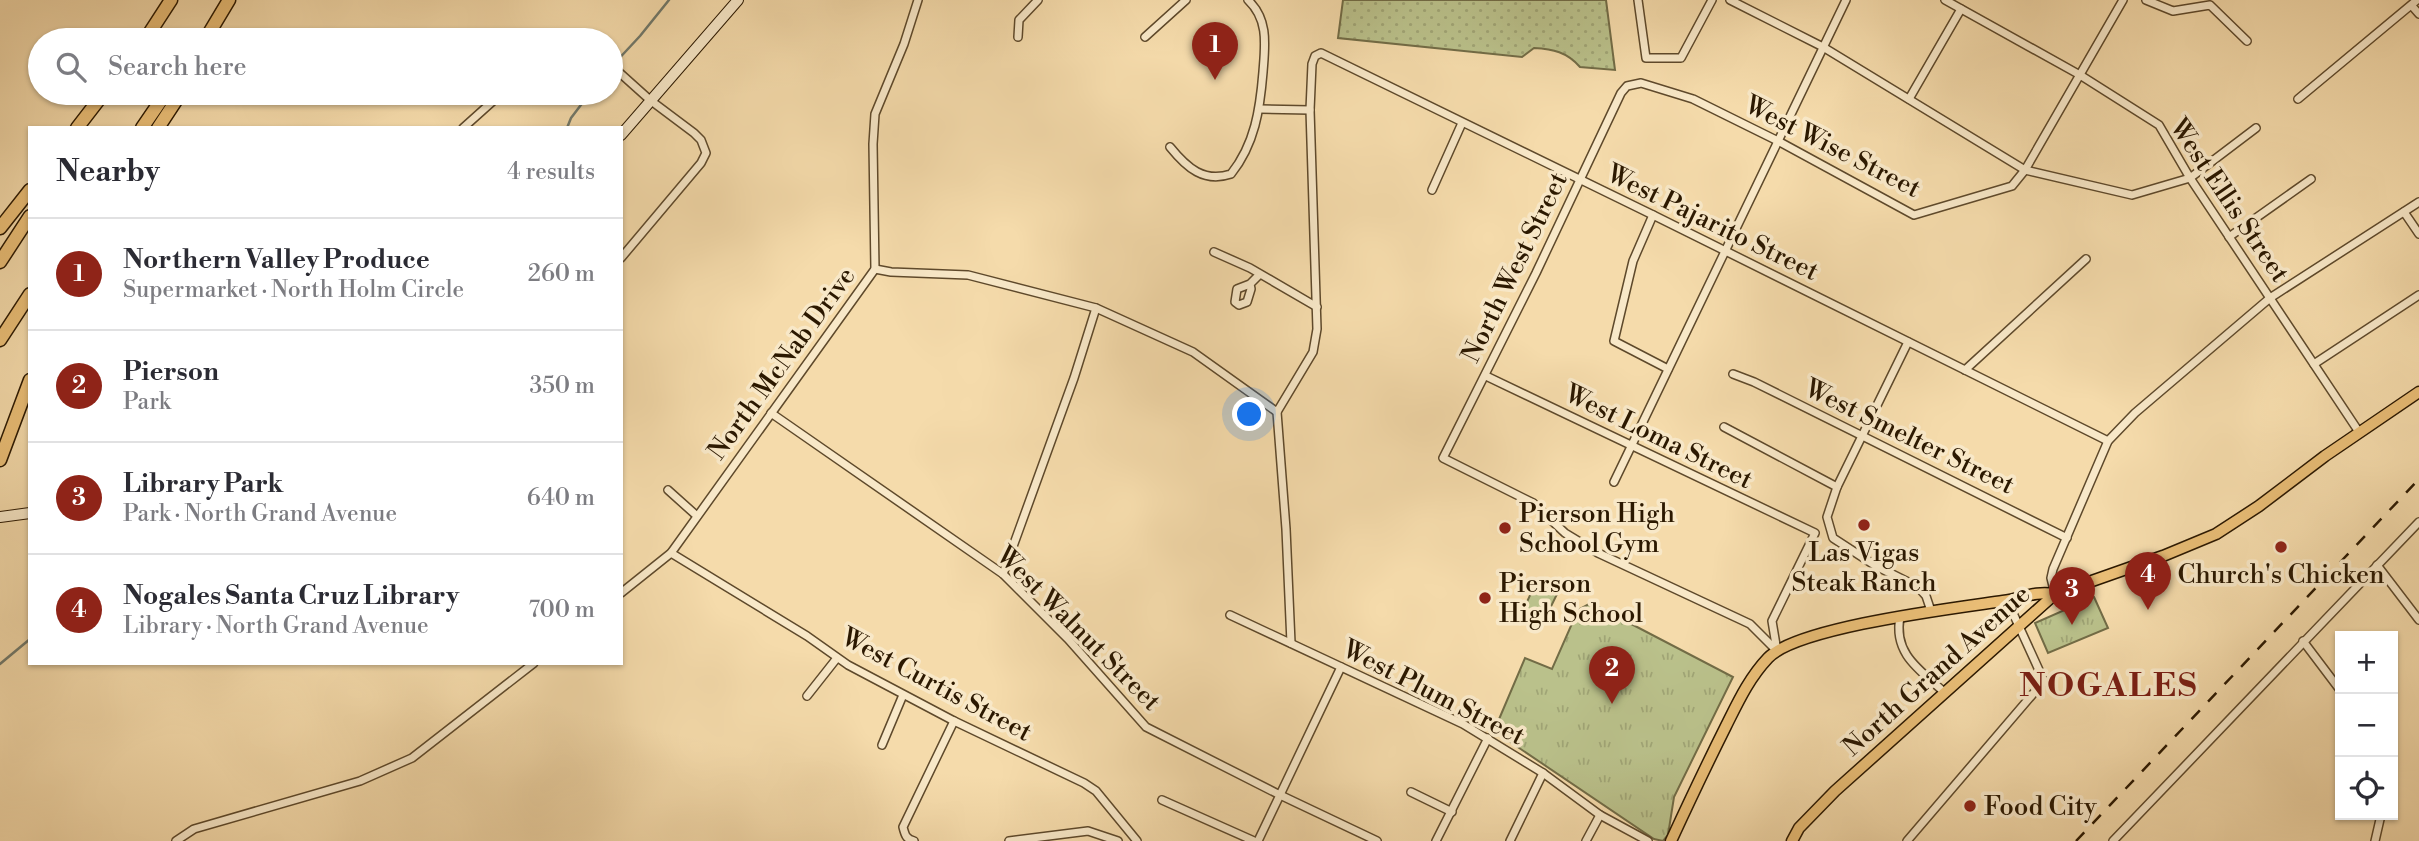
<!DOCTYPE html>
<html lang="en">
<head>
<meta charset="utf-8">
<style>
  :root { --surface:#fff; --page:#f7f7f7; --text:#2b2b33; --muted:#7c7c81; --line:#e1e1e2; --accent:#8f2418 }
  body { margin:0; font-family:"Libre Bodoni",serif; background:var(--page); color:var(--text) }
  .controls { position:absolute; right:21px; bottom:21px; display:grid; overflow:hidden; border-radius:0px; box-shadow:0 2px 5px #0004 }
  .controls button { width:63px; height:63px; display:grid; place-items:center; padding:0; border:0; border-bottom:2px solid var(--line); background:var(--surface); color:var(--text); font:35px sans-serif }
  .you { position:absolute; left:1250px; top:415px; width:24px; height:24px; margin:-18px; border:5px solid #fff; border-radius:50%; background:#1a73e8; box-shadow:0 0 0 10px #1a73e833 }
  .badge { display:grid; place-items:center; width:46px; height:46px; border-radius:50%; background:var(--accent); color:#fff; font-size:23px; font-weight:700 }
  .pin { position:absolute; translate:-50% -58px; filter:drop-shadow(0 2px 4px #0008) }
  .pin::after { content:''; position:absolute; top:37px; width:24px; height:21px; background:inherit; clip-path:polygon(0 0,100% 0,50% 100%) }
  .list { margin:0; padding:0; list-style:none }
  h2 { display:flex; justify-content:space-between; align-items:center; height:91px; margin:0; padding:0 28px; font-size:30px }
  h2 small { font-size:23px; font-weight:400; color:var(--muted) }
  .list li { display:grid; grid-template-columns:46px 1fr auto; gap:21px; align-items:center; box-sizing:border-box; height:112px; padding:0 28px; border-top:2px solid var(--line) }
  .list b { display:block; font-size:26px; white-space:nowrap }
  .list p { margin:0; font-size:23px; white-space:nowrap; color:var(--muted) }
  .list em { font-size:23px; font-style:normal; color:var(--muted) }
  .icon { flex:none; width:38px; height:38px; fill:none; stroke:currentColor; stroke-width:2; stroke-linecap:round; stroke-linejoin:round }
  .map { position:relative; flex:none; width:2419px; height:841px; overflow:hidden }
  .search { position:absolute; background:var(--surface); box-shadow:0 2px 5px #0004; left:28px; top:28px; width:595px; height:77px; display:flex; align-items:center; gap:18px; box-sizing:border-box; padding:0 24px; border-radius:38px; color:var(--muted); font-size:26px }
  .panel { position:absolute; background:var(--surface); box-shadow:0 2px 5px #0004; left:28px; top:126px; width:595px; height:539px; border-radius:0px }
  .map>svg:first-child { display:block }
</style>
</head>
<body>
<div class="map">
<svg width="2419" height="841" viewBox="0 0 2419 841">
  <defs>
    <pattern id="grass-dots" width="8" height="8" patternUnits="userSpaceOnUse" patternTransform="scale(1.75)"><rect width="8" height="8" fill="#bac18b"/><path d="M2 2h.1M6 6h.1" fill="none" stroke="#a0a576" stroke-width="1.8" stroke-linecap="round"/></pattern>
    <pattern id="park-tufts" width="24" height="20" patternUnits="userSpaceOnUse" patternTransform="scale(1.75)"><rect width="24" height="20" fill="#bac18b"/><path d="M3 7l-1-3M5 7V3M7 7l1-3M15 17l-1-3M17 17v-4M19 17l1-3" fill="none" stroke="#a0a576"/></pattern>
  </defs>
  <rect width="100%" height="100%" fill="#f5dbab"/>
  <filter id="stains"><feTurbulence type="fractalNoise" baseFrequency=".00286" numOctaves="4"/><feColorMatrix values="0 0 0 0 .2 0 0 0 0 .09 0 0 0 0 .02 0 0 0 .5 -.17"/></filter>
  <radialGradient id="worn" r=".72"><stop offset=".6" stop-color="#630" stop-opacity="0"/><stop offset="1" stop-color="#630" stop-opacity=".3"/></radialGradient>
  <path fill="url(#grass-dots)" stroke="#726c46" stroke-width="2" d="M1343,0H1606L1615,70L1580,67C1567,52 1553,49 1534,48L1522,57L1338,38Z"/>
  <g fill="url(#park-tufts)" stroke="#726c46" stroke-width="2">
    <polygon points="2094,597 2108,628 2048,653 2035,623"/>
    <polygon points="1591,603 1733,677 1674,797 1668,835 1663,841 1654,839 1494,731 1525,658 1552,669 1578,610"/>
  </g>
  <polygon fill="#bac18b" stroke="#726c46" stroke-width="2" points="1537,580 1559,590 1541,627 1520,617"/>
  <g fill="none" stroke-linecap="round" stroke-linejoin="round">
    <g stroke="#71796b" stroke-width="2.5">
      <polyline points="613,65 640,36 669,0"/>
      <polyline points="567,128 571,118 590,93"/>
      <polyline points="0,664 30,639"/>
    </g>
    <g stroke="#5e492b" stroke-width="10">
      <g id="street">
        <polyline points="1638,0 1646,58 1681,58 1712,0"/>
        <polyline points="1730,0 1823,47 2025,170 2132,195 2190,178 2256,128"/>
        <polyline points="1945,0 2080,75 2159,125 2190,178 2359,432"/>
        <polyline points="2146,0 2173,11 2210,5 2247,41"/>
        <polyline points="2412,6 2419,14"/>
        <polyline points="1018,37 1019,20 1038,0"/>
        <polyline points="1145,37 1186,0"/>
        <path d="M484,40C509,29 538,35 564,40"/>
        <polyline points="611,65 650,100 694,133 701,140 706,153 701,163 621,258"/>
        <polyline points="1909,99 1961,9"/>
        <polyline points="2298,99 2417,0"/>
        <polyline points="1260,109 1310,110"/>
        <polyline points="463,128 502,93"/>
        <path d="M1170,147C1187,168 1204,183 1231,174C1255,144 1260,109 1263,72C1265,45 1269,20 1248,0"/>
        <polyline points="1432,190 1462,123"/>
        <polyline points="2404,212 2419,234"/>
        <polyline points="1653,215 1633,261 1614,341 1668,369"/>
        <polyline points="2229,237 2311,179"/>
        <polyline points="1214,252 1250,268 1317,307"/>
        <polyline points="875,269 891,272 968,275 1096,308 1193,352 1277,412"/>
        <polyline points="1250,284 1251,289 1247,302 1239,305 1235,302 1237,289 1250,284 1259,275"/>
        <polyline points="1908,342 1837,487 1827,517 1833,538 1876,566 1918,587 1926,596 1931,611"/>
        <polyline points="2314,364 2419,295"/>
        <polyline points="1965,370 2086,259"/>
        <polyline points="1733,374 1754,382 2067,538"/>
        <polyline points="1486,376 1815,533 1772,621 1777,651"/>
        <polyline points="771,413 1003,574 1068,639 1146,727 1278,794 1377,841"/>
        <polyline points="1724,427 1837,487"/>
        <polyline points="1614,482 1846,0"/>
        <polyline points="668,490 697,516"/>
        <polyline points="671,553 807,636 848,665 954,721 1084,783 1096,791 1137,841"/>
        <polyline points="2377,565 2419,620"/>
        <polyline points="1003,574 1074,378 1096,308"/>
        <polyline points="621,593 671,553 875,269 873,144 875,114 904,44 918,0"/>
        <polyline points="2055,594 2051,578 2053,569 2108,441 2135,413 2270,298 2419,202"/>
        <polyline points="1230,615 1463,724 1543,773 1600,815 1648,841"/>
        <path d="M1900,617C1893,654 1920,670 1944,692"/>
        <polyline points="2303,641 2340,690"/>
        <polyline points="1291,643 1286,529 1277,412 1313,352 1317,329 1310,110 1312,64 1315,56 1321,53 1653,215 2108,441"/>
        <polyline points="1777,651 1750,624 1598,553 1565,533 1533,503 1443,458 1536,273 1621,93 1627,86 1641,83 1693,99 1778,141 1914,215 2012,186 2025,170 2123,0"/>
        <polyline points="807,696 837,658"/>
        <polyline points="882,745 903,695"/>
        <polyline points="2393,757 2393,762"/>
        <polyline points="1411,792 1452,812"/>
        <polyline points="1162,800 1254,841"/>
        <polyline points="176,841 194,829 360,781 412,758 534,663"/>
        <path d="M914,841C906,839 905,835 903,827L954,721"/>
        <polyline points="1009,841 1088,831 1118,841"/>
        <polyline points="1258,841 1341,667"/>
        <polyline points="1436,841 1488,738"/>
        <polyline points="1510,841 1543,773"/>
        <polyline points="1586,841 1600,815"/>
        <polyline points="1907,841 2044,681 2007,600"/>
        <polyline points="2113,841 2419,522"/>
        <polyline points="2375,841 2381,815"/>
      </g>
    </g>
    <g stroke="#2b1800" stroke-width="12">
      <g id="secondary">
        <polyline points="621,135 738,0"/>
        <polyline points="0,517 30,513"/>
      </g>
    </g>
    <g stroke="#2b1800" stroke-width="13">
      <g id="primary">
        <path d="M1671,841C1689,802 1707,764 1726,726C1738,702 1749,678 1768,658C1797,627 1956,608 2003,601C2024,598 2033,591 2055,594"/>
        <polyline points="1792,841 1799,828 1835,791 2055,594 2163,556 2216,534 2259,506 2325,456 2419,392"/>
      </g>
    </g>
    <g stroke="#2b1800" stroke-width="15">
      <g id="highway">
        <polyline points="145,40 171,0"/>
        <polyline points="205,40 229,0"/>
        <polyline points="77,128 104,93"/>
        <polyline points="142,128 166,93"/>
        <polyline points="158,128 181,93"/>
        <polyline points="0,228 30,190"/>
        <polyline points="0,262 30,216"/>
        <polyline points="0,340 30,294"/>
        <polyline points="0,460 30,380"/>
      </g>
    </g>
    <use href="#street" stroke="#f8e8c8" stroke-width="7"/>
    <use href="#secondary" stroke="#f8e8c8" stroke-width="10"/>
    <use href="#primary" stroke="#eabe76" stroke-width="10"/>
    <use href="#highway" stroke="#eabe76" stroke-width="12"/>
    <polyline stroke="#2b1800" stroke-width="2.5" stroke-dasharray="12 12" stroke-linecap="butt" points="2076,841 2419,479"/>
  </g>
  <g fill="#8f2418" stroke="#f8e8c8" stroke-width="2.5">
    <circle cx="1864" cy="525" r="7"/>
    <circle cx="1505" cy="528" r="7"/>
    <circle cx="2281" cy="547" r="7"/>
    <circle cx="1485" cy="598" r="7"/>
    <circle cx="1970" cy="806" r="7"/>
  </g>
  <g text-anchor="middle" stroke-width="7" stroke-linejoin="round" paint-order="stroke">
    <g font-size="26" fill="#2b1800" stroke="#f8e8c8">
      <text transform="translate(1833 146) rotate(27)" y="9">West Wise Street</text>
      <text transform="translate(2230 200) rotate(56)" y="9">West Ellis Street</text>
      <text transform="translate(1713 222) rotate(26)" y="9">West Pajarito Street</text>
      <text transform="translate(1514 267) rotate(-64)" y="9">North West Street</text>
      <text transform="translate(781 363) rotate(-54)" y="9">North McNab Drive</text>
      <text transform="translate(1659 436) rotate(26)" y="9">West Loma Street</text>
      <text transform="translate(1910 436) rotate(26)" y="9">West Smelter Street</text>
      <text transform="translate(1079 628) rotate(45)" y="9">West Walnut Street</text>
      <text transform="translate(1936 670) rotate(-42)" y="9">North Grand Avenue</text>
      <text transform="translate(937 684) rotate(28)" y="9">West Curtis Street</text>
      <text transform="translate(1434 692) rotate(27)" y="9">West Plum Street</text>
    </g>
    <g font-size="26" fill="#2b1800" stroke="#f8e8c8" text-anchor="start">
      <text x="1519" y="522">Pierson High<tspan x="1519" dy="30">School Gym</tspan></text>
      <text x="1864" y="561" text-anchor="middle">Las Vigas<tspan x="1864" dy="30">Steak Ranch</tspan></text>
      <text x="2281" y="583" text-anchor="middle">Church's Chicken</text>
      <text x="1499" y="592">Pierson<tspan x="1499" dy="30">High School</tspan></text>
      <text x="1984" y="815">Food City</text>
    </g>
    <g font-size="33" font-weight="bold" letter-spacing="2" fill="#7a1f14" stroke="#f8e8c8">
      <text x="2109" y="696">NOGALES</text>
    </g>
  </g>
  <rect width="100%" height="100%" filter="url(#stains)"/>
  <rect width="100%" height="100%" fill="url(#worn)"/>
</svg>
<div class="controls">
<button>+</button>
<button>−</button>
<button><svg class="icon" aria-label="locate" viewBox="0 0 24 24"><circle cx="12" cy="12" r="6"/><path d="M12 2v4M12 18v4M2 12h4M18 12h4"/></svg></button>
</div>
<div class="you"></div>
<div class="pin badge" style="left:1215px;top:80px">1</div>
<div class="pin badge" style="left:1612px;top:704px">2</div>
<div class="pin badge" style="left:2072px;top:625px">3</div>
<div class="pin badge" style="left:2148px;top:610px">4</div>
<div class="search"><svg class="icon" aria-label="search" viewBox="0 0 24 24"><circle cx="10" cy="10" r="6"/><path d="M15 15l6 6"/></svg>Search here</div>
<section class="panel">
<h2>Nearby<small>4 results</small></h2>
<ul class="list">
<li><span class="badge">1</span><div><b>Northern Valley Produce</b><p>Supermarket · North Holm Circle</p></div><em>260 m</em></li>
<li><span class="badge">2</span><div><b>Pierson</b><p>Park</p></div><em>350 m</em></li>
<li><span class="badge">3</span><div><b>Library Park</b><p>Park · North Grand Avenue</p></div><em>640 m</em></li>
<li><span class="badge">4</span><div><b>Nogales Santa Cruz Library</b><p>Library · North Grand Avenue</p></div><em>700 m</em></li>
</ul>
</section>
</div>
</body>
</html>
